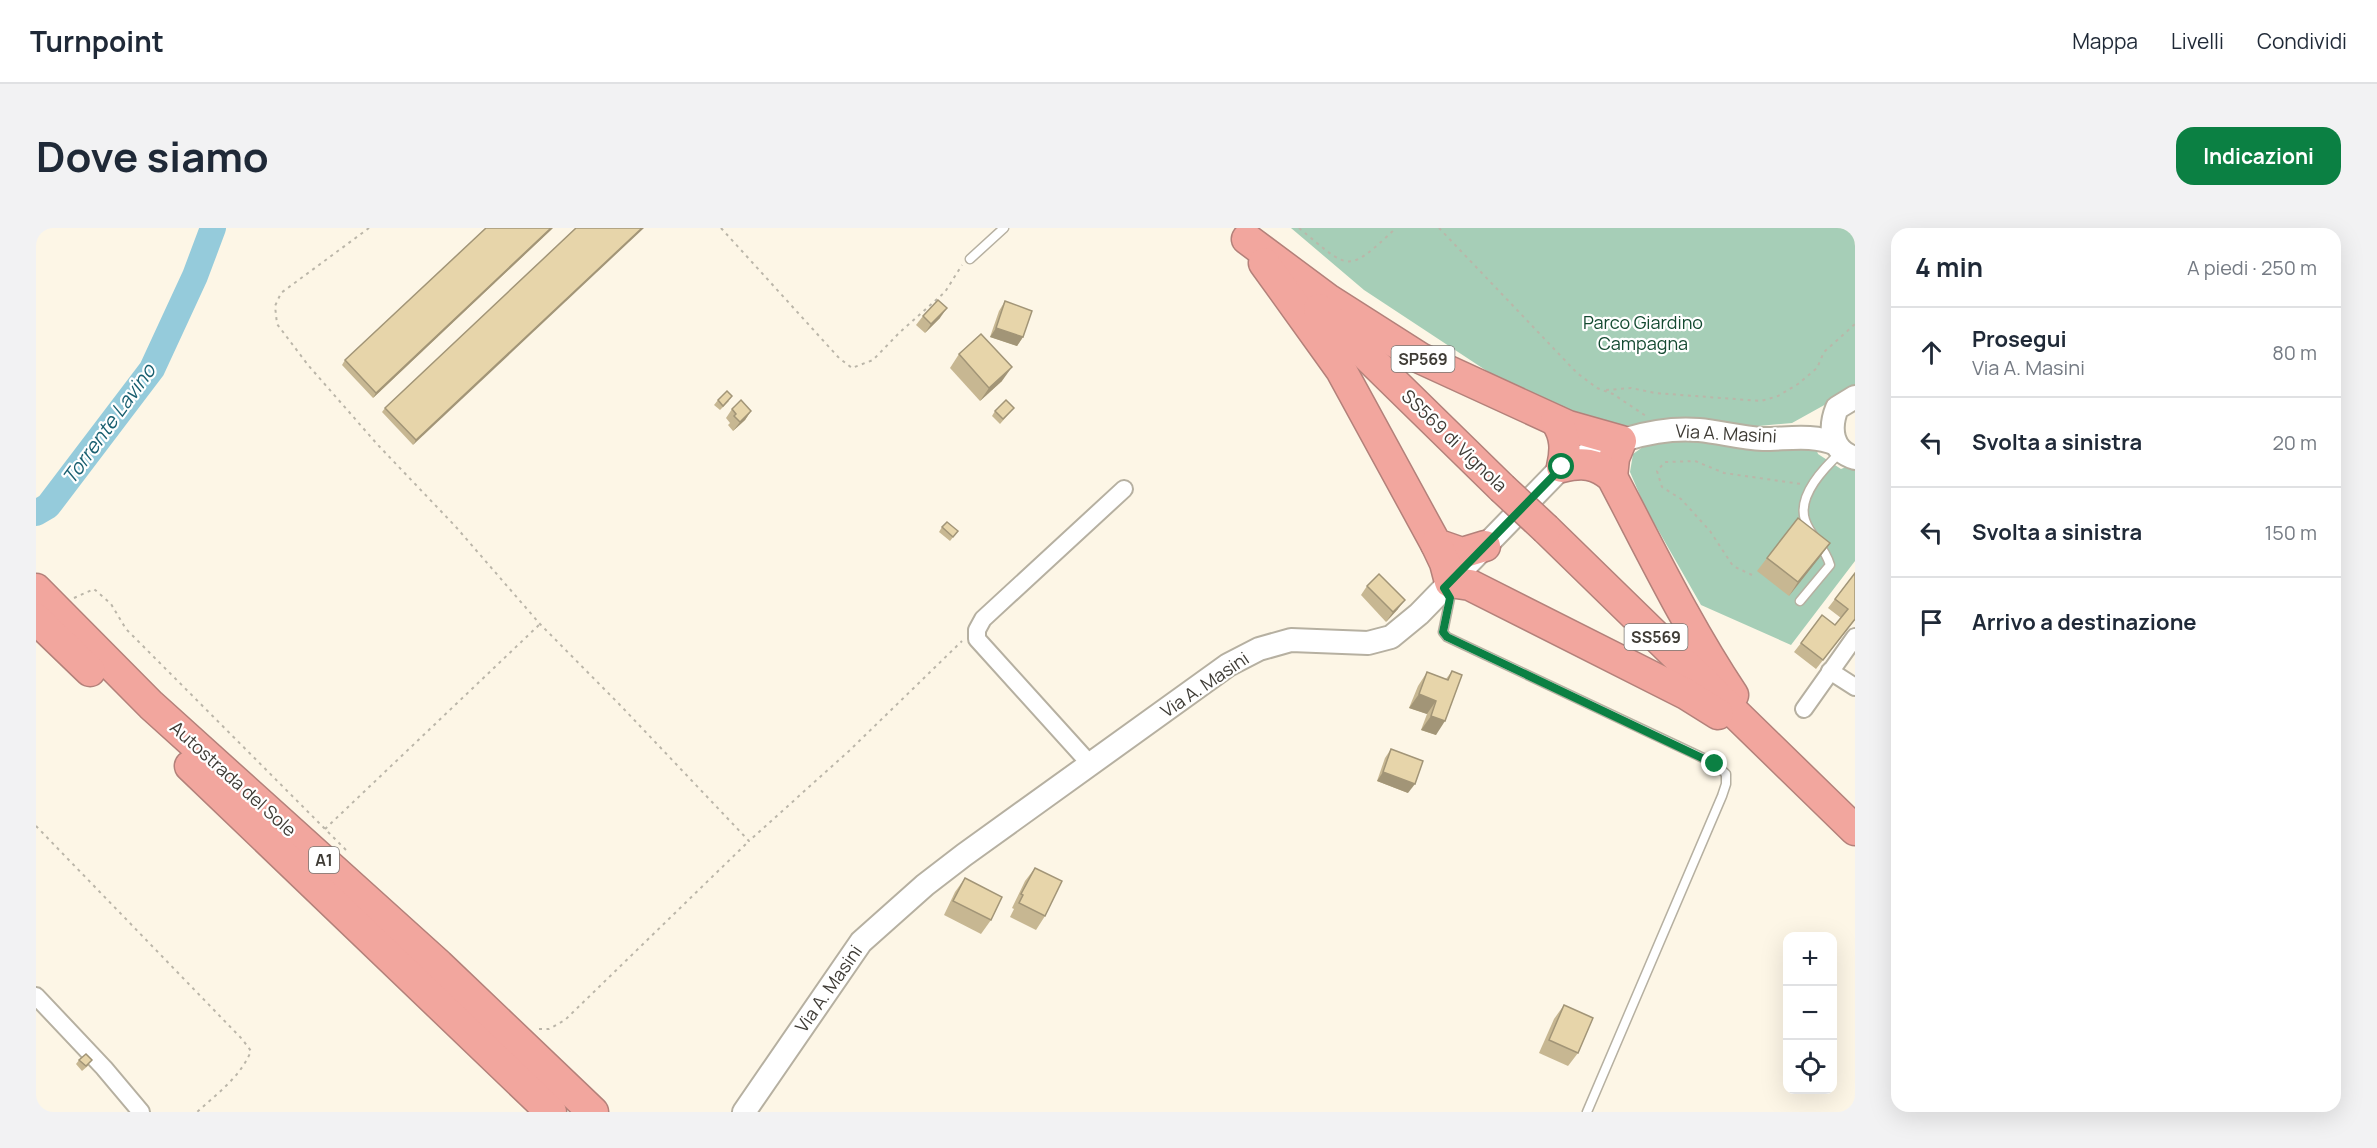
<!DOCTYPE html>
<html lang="it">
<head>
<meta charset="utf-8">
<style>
  :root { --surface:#fff; --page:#f2f2f3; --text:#1f2937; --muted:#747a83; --line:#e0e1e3; --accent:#0b8043 }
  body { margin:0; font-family:Manrope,sans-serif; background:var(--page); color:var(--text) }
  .controls { position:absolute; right:18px; bottom:18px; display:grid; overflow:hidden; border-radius:12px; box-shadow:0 6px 24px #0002 }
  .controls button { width:54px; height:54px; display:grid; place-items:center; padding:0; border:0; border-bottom:2px solid var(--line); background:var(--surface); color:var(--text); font:30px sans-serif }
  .stop { position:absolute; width:18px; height:18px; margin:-14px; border:4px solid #0b8043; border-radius:50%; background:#fff }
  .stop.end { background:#0b8043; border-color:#fff; box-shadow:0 2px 6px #0008 }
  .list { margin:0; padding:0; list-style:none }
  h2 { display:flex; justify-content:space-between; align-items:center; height:78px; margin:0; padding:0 24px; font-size:26px }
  h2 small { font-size:20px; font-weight:400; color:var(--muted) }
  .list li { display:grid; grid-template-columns:39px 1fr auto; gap:18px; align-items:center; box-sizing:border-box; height:90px; padding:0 24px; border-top:2px solid var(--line) }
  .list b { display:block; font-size:22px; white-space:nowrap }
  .list p { margin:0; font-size:20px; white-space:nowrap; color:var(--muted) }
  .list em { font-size:20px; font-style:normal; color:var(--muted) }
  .icon { flex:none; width:33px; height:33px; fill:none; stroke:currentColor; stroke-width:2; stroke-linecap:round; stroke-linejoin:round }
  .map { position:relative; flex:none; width:1819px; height:884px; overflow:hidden; border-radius:18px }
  header { display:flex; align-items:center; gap:36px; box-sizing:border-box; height:84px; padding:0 30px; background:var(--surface); border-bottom:2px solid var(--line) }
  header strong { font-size:28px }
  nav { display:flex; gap:33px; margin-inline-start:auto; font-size:21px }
  .intro { display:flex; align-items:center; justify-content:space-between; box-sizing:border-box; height:144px; padding:0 36px }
  h1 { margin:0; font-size:42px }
  .button { padding:15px 27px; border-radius:18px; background:var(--accent); color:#fff; font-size:21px; font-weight:700 }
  main { display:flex; gap:36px; padding:0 36px }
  aside { flex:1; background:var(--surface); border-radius:18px; box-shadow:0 6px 24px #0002 }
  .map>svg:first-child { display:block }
</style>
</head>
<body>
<header>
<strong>Turnpoint</strong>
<nav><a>Mappa</a><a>Livelli</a><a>Condividi</a></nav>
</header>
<div class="intro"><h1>Dove siamo</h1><a class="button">Indicazioni</a></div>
<main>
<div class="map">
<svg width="1819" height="884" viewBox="0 0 1819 884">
  <rect width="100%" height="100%" fill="#fdf6e6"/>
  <g fill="#a6ceb7">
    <polygon points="1255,0 1819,0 1819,160 1756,195 1658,204 1590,216 1460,149 1328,62"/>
    <polygon points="1657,212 1715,222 1780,220 1782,226 1805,241 1810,239 1819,241 1819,333 1755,417 1665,377 1609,279 1594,244 1597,226 1611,216"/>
  </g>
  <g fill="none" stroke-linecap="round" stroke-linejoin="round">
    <polyline stroke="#95cbdb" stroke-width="26" points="0,285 12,278 116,141 159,48 177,0"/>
    <g stroke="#b6b0a1" stroke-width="11">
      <g id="lane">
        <polyline points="934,31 968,0"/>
        <polyline points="1410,363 1414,370 1407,404 1411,409 1661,527 1679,536 1690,546 1690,556 1686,568 1551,884"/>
        <path d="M1764,373L1794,337C1789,319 1774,308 1769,292C1761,267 1789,239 1805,224"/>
      </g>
    </g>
    <g stroke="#b6b0a1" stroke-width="20">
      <g id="street">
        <polyline points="1794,443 1819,459"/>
        <polyline points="1768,481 1819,409"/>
        <polyline points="1055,537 941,411 941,402 947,391 1088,261"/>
        <polyline points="0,768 68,840 105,884"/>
      </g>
    </g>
    <g stroke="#b6b0a1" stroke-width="26">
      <g id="secondary">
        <path d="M1819,169L1801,180C1793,200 1795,223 1819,230"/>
        <path d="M708,884L825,714L889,657L928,627L1192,437L1223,421L1255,412L1332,415L1355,409L1383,386L1526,239C1566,217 1615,198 1663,202C1684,204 1705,210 1727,211C1752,211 1777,206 1800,216"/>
      </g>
    </g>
    <g stroke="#b3817a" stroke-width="33">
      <g id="highway">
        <polyline points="1211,11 1293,72 1384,130 1532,198 1585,213 1578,230 1576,249"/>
        <polyline points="1228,35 1305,142 1400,316 1426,325 1449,318"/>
        <polyline points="1283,81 1466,260"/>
        <path d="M1520,193C1530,208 1530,222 1526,239C1546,234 1560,235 1576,249C1615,323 1651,398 1697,467"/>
        <polyline points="1510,301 1819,602"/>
        <polyline points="1400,316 1409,335 1414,354 1434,357 1650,466 1682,486"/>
        <polyline points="0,361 115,477 403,737 557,884"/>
        <polyline points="0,391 54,443"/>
        <polyline points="154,538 515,884"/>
      </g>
    </g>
    <g stroke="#bbb6a9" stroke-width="2" stroke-dasharray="3 4.5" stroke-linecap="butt">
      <polyline points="333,0 245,65 239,78 241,96 272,137 341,216 420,299 504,396 585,478 713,613 814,522 926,413"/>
      <polyline points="685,0 803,130 816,140 837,132 864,104 909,64 926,37"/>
      <path d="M1263,0C1314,42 1310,47 1360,0"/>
      <polyline points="1403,0 1541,145 1561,160 1577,166 1610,188"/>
      <polyline points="1570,162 1595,160 1619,165 1725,173 1742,168 1762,156 1781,140 1788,124 1819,96"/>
      <polyline points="1716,347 1697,338 1674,303 1645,271 1626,259 1621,243 1629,234 1659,233 1688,245 1765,256"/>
      <polyline points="38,370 58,361 75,376 90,401 311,623"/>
      <path d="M0,598L206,811L215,823C205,848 181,866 161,884"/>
      <polyline points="289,601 504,396"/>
      <polyline points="503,801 513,801 529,792 713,613"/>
    </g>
    <use href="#lane" stroke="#fff" stroke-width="8"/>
    <use href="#street" stroke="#fff" stroke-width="16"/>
    <use href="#secondary" stroke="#fff" stroke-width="22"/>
    <use href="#highway" stroke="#f2a69e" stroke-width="30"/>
    <g stroke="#b3817a" stroke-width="33" stroke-linecap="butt">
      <polyline id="highway-bridge" points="1466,260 1510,301"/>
    </g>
    <use href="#highway-bridge" stroke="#f2a69e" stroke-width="30"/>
  </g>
  <g fill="#c7b792">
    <polygon points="517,0 337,170 306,137 309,132"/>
    <polygon points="540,0 377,217 346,184 349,180"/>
    <polygon points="969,73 987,109 981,118 954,109 963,83"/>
    <polygon points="887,88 904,90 889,105 880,97"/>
    <polygon points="923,126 966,153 944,173 914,140"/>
    <polygon points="682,172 693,173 684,182 678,177"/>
    <polygon points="978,180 964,196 956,188 959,183"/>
    <polygon points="696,181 715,183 709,192 697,203 692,197 694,195 690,190"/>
    <polygon points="906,299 918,308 914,313 903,304"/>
    <polygon points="1794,315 1753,368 1721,343 1731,330"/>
    <polygon points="1819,345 1819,392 1780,441 1758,424 1765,415 1799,397 1805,390 1792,380"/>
    <polygon points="1331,358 1362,381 1350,394 1325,367"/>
    <polygon points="1416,443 1400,507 1385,502 1391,486 1373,480 1382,458 1391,444 1410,451"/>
    <polygon points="1355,521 1372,565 1341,553 1349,530"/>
    <polygon points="999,640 1009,688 1000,702 974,689 978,681 976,680 989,653"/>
    <polygon points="929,650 955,692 945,706 908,687 919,664"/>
    <polygon points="1528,777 1542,825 1532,838 1503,825 1518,791"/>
    <polygon points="43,832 53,837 46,843 40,836"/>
  </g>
  <g fill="#a29577">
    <polygon points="515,0 517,0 337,170 340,165"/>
    <polygon points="606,0 608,0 377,217 380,212"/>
    <polygon points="911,80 904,90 889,105 895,96"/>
    <polygon points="960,100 987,109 981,118 954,109"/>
    <polygon points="976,139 966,153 944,173 953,160"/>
    <polygon points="715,183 709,192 697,203 704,194"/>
    <polygon points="1794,315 1784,329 1753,368 1762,354"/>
    <polygon points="1369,372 1362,381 1350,394 1357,384"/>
    <polygon points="1383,466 1400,473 1391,486 1373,480"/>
    <polygon points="1395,488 1409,493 1400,507 1385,502"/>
    <polygon points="1347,544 1379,556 1372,565 1341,553"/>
  </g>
  <g fill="#e7d5aa" stroke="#a29577" stroke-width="1.5">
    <polygon points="450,0 515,0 340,165 309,132"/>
    <polygon points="540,0 606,0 380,212 349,180"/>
    <polygon points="902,72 911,80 895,96 887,88"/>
    <polygon points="969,73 996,83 987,109 960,100"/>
    <polygon points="945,106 976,139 953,160 923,126"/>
    <polygon points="691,163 696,168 687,178 682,172"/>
    <polygon points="705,172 715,183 704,194 698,188 700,186 696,181"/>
    <polygon points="970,172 978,180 967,191 959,183"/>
    <polygon points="1762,290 1794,315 1762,354 1731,330"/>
    <polygon points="911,294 922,303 917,309 906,299"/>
    <polygon points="1819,345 1819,391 1787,432 1765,415 1786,387 1799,397 1812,381 1799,371"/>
    <polygon points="1343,346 1369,372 1357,384 1331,358"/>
    <polygon points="1416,443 1426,447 1409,493 1395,488 1400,473 1383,466 1391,444 1412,452"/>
    <polygon points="1355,521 1387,533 1379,556 1347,544"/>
    <polygon points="999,640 1026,653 1009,688 983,675 987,667 985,666"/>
    <polygon points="929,650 966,669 955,692 917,673"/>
    <polygon points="1528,777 1557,790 1542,825 1513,812"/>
    <polygon points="50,826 56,832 50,838 43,832"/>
  </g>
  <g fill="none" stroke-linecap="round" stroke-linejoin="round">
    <polyline stroke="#0b8043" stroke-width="8" points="1526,239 1408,360 1414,370 1407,404 1411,409 1679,536"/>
  </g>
  <g text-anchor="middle" stroke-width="4.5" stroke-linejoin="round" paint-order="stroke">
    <g fill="#fff" stroke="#797672" stroke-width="1.5">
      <rect x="1355.5" y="118" width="63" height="26" rx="4.5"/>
      <rect x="1588.5" y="396" width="63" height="26" rx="4.5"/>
      <rect x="273" y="619" width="30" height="26" rx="4.5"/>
    </g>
    <g font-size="16" font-weight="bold" fill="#3f3c36">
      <text x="1387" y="137">SP569</text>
      <text x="1620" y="415">SS569</text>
      <text x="288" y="638">A1</text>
    </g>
    <g font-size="18" fill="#144a31" stroke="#fff">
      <text x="1607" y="101">Parco Giardino<tspan x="1607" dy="21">Campagna</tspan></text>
    </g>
    <g font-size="18" fill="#3f3c36" stroke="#fff">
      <text transform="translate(1690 206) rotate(3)" y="6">Via A. Masini</text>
      <text transform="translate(1418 213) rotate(44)" y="6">SS569 di Vignola</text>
      <text transform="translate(1169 457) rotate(-34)" y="6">Via A. Masini</text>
      <text transform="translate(197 551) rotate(42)" y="6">Autostrada del Sole</text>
      <text transform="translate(793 761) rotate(-55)" y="6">Via A. Masini</text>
    </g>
    <g font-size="20" font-style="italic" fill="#195f70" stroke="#fff">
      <text transform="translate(73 196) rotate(-54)" y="7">Torrente Lavino</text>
    </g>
  </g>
</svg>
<div class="controls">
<button>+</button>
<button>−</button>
<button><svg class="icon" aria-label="locate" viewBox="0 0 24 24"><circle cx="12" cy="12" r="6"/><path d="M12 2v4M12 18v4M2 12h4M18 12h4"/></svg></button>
</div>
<div class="stop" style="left:1526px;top:239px"></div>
<div class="stop end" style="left:1679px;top:536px"></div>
</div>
<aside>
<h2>4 min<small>A piedi · 250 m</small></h2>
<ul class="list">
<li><svg class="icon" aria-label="ahead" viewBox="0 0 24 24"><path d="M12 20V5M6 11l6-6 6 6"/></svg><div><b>Prosegui</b><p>Via A. Masini</p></div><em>80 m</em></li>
<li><svg class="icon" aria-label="left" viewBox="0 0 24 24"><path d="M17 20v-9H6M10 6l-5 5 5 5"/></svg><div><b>Svolta a sinistra</b></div><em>20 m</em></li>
<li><svg class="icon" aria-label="left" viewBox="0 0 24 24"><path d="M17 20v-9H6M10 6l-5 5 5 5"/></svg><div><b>Svolta a sinistra</b></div><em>150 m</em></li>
<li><svg class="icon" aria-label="arrive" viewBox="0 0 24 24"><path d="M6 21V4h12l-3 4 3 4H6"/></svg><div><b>Arrivo a destinazione</b></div></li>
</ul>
</aside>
</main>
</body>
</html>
